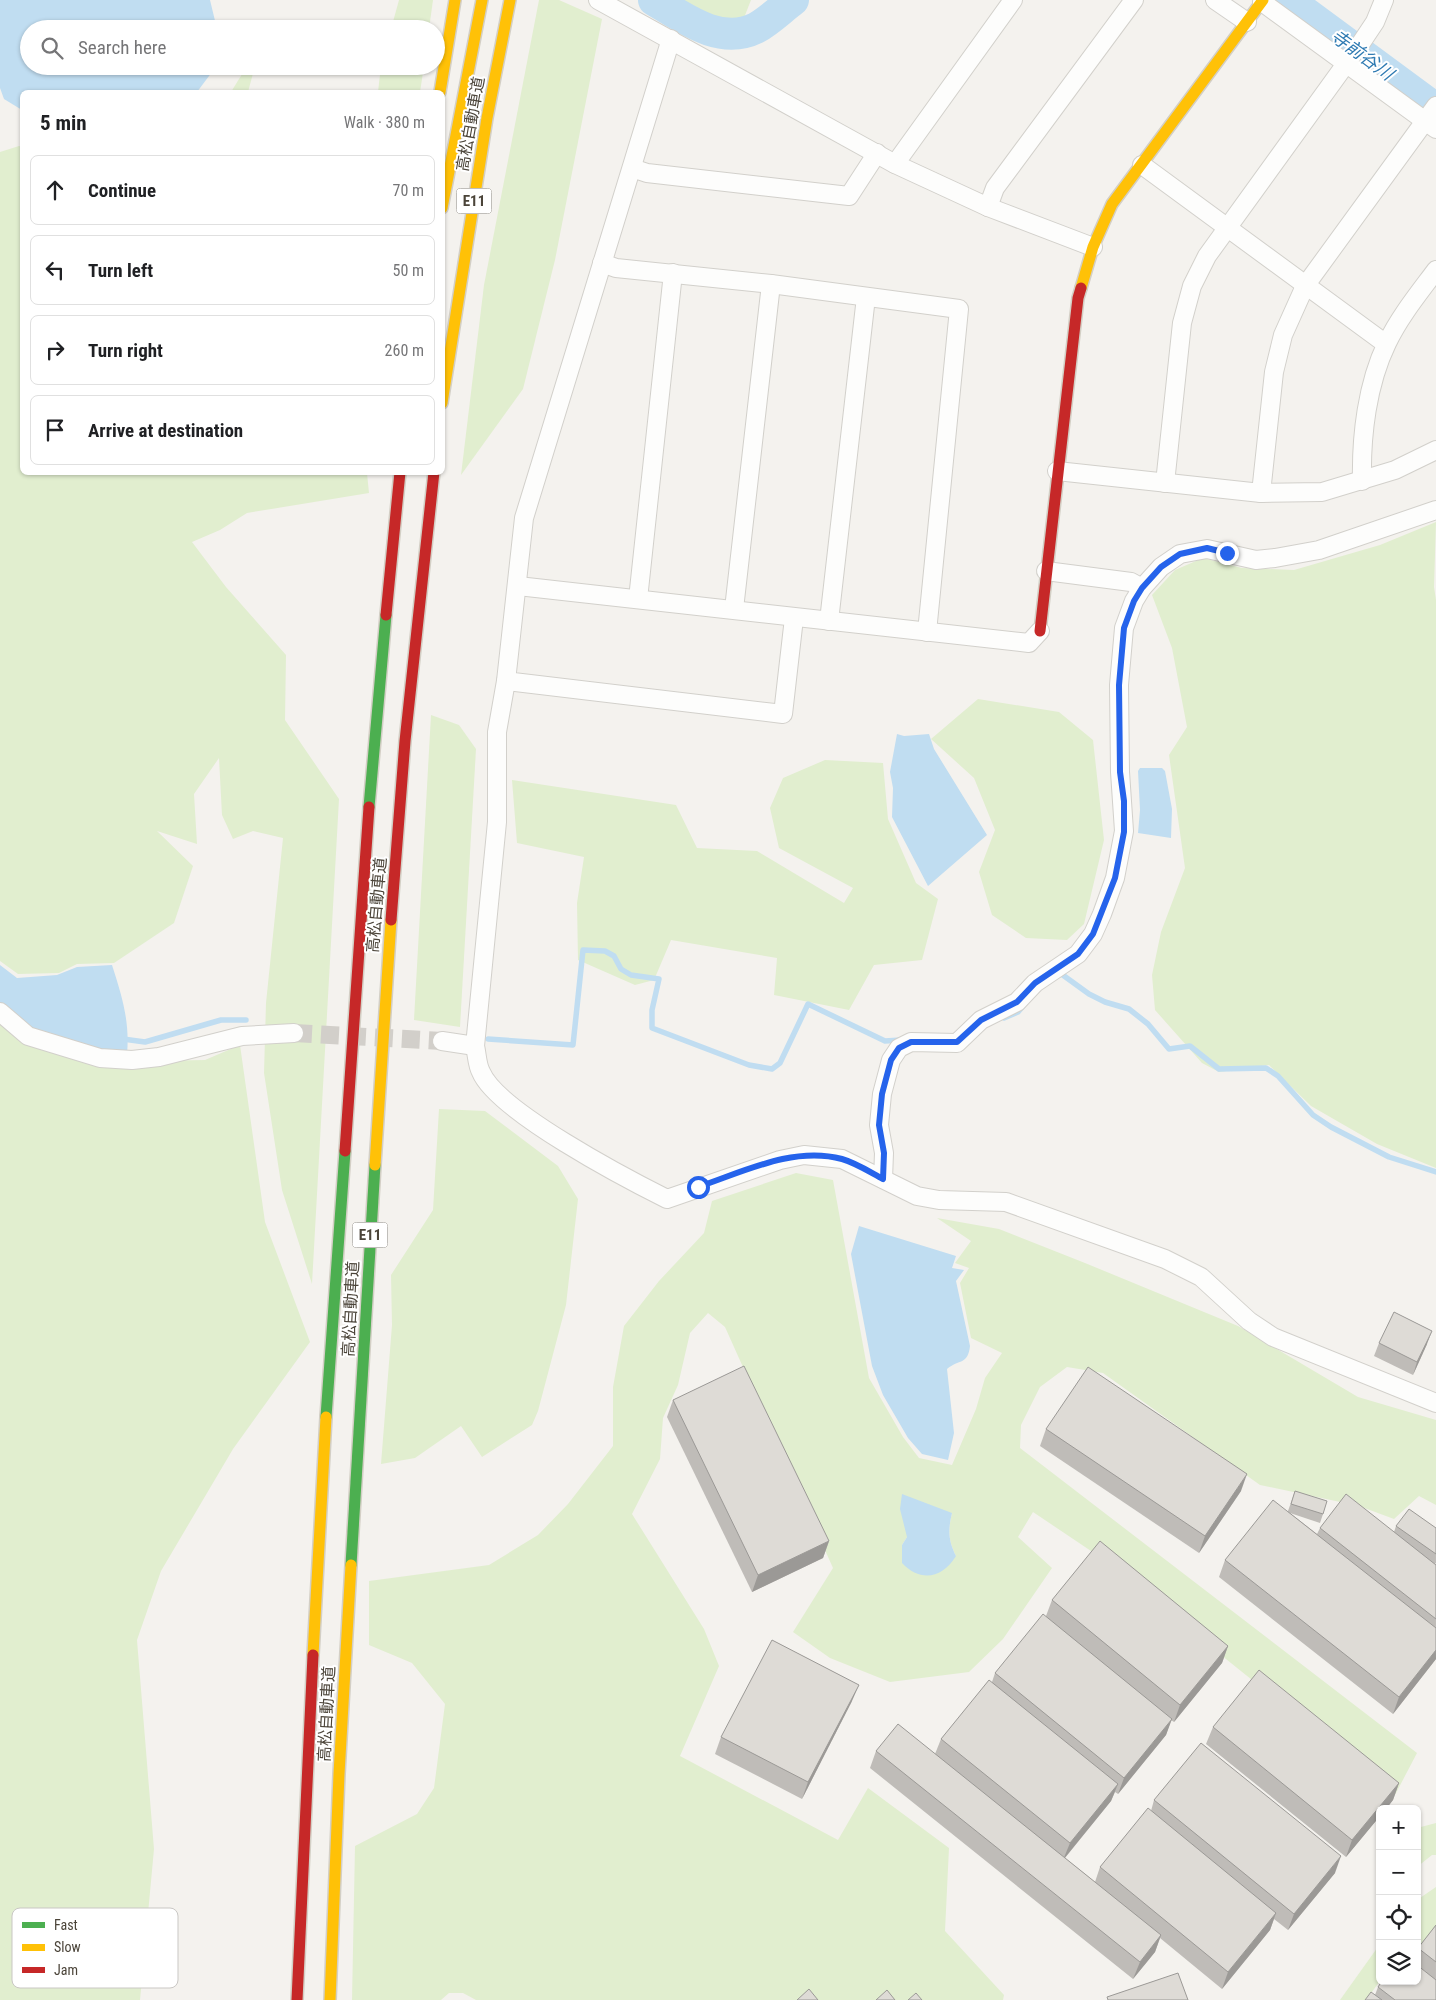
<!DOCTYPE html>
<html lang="en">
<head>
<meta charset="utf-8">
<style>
  :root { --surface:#fff; --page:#f2f2f2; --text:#202124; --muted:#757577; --line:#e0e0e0 }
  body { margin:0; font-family:"Roboto Condensed","Noto Sans JP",sans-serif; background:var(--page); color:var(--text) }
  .controls { position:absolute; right:15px; bottom:15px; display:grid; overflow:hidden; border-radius:8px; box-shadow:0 1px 4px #0004 }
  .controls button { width:45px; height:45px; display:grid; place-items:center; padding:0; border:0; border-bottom:1px solid var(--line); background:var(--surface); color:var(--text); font:25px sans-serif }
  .stop { position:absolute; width:15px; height:15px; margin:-11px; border:4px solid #2563eb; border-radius:50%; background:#fff }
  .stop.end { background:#2563eb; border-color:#fff; box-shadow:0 1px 5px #0008 }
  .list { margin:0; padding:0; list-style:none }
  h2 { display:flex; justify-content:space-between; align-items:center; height:65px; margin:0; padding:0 20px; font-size:21px }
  h2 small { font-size:16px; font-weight:400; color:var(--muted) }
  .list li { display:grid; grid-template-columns:32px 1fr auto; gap:15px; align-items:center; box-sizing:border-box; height:70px; margin:0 10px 10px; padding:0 10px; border:1px solid var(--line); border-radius:8px }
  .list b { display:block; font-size:19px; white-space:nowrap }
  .list em { font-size:16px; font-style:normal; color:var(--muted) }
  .icon { flex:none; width:28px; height:28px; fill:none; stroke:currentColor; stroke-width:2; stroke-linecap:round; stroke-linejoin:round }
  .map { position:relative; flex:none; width:1436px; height:2000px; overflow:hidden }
  .search { position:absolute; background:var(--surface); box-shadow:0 1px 4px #0004; left:20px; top:20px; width:425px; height:55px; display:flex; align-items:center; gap:12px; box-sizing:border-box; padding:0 18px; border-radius:28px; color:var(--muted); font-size:19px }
  .panel { position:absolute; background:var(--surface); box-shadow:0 1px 4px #0004; left:20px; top:90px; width:425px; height:385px; border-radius:8px }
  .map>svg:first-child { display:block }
</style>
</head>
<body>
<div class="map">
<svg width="1436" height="2000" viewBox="0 0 1436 2000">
  <rect width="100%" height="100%" fill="#f4f2ee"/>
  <g fill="#e1eecf" fill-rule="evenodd">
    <polygon points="399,0 433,0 429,29 391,29"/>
    <polygon points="539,0 559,0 602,19 555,260 523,389 461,475 484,285"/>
    <polygon points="670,0 751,0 742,23 721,27"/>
    <polygon points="247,66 255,66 248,92 231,92"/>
    <polygon points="381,66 424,66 420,92 378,92"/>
    <polygon points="19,146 22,147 22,472 367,473 369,493 247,513 220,530 192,542 226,587 286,655 285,720 339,799 312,1284 282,1190 264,1073 266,1003 283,838 253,831 233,839 222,815 219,758 194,794 197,844 157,831 193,866 174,923 114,963 77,964 59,973 18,974 0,961 0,152"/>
    <polygon points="1436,522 1434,587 1436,600 1436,1168 1377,1144 1311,1106 1269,1065 1219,1072 1202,1063 1155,1010 1152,975 1161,932 1185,868 1169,755 1187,727 1172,648 1152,595 1175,570 1203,558 1242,568 1294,570 1380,545"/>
    <polygon points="978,699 1059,712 1093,740 1104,840 1084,924 1067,940 1026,938 992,915 979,872 995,830 974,778 931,739"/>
    <polygon points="431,715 459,725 476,749 460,1027 414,1020"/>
    <polygon points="825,760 883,763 888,819 916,883 938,899 922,960 874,965 849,1010 774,995 777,958 671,940 654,980 635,985 578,960 577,903 584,857 517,843 512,780 676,805 697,848 757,851 844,903 853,888 779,848 770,808 783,778"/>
    <polygon points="0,1017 102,1062 205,1060 240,1045 265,1222 310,1342 233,1449 161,1571 137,1640 154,1849 140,2000 0,2000"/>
    <polygon points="439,1109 485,1111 558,1166 578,1199 566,1305 538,1411 532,1425 482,1457 461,1426 415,1458 381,1464 392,1325 391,1275 433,1210"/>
    <path d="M796,1173L833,1180L869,1378L903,1437L919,1458L952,1465L976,1409L985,1378L1002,1353L971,1338L960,1283L969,1268L955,1263L971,1241L937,1218L999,1229L1085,1263L1238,1326L1358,1397L1436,1420V1505L1419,1496L1394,1519L1359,1506L1260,1485L1103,1373L1067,1367L1040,1387L1021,1425L1020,1448L1417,1753L1395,1795L1094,1553L1033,1512L1018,1537L1052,1568L1003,1639L969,1672L890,1682L830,1658L793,1632L833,1568L725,1327L708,1313L690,1333L678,1385L663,1418L660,1459L632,1514L704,1629L719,1666L680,1756L838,1840L868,1788L949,1848L945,1931L1004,1995L1003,2000H476L463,1993H449L441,2000H352L355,1846L417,1814L434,1788L445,1704L412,1663L369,1645V1581L489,1565L538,1535L568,1504L613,1446V1387L624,1326L659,1281L704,1233L712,1201ZM952,1513C948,1530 948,1540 956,1556L902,1545L907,1537Z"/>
    <polygon points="1436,1823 1436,1855 1432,1855 1417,1867 1417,1828"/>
    <polygon points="1436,1887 1436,1926 1417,1951 1417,1900"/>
    <polygon points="1380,1944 1380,1981 1366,2000 1340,2000"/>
  </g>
  <g fill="#c0ddf1">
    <polygon points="0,0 210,0 217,29 29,29 29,66 213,66 212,72 197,92 22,92 22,110 4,99 0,88"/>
    <polygon points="897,734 904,736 929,734 934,749 987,835 928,886 892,817 893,788 890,772"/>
    <polygon points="1140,768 1162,768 1165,771 1172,809 1171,838 1138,833 1140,810 1138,771"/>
    <path d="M0,965L17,978L57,975L77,967L112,965C122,996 130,1022 127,1054L78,1049L31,1034L0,1006Z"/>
    <path d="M859,1226L956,1256L952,1268L964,1270L956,1281L970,1346C968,1365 959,1359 947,1369L954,1433L948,1460L922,1454L908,1438L883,1395L872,1366L851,1254Z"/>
    <path d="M902,1494L952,1513C948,1530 948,1540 956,1556C942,1579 920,1582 902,1563V1545L907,1537L900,1509Z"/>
  </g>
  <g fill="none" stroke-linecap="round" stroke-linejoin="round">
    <g stroke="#c0ddf1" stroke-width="5.5">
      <polyline points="1058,975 1060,973 1089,994 1105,1002 1129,1009 1148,1024 1169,1049 1190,1046 1219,1069 1266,1068 1278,1076 1313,1115 1331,1127 1389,1157 1436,1172"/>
      <polyline points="1004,1018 1018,1012 1023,1006"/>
      <polyline points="123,1039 145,1042 221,1020 246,1020"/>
      <polyline points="488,1039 573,1045 583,950 605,951 614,956 621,969 631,975 659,979 652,1010 652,1028 749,1065 772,1069 780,1063 808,1004 885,1041 901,1040"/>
    </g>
    <g stroke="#c0ddf1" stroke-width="32">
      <path d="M654,0C684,18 720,46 756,28C769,21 781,9 793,0"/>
      <polyline points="1288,0 1436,109"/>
    </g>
    <polyline stroke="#d2cfca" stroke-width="18" stroke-dasharray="18 9" stroke-linecap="butt" points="294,1033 442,1041"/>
    <g stroke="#d2d0cb" stroke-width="20">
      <g id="street">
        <polyline points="598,0 895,164 988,207 1093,247"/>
        <polyline points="1215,0 1247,22"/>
        <polyline points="1262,2 1436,129"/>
        <polyline points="671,39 524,518 506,681 783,714 794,618"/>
        <polyline points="895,164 1013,0"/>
        <polyline points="1142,165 1386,344"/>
        <polyline points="632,168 647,173 849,196 877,153"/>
        <polyline points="988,207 995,188 1134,0"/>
        <polyline points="602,263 616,268 771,284 959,309 927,632"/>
        <polyline points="1057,471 1261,493 1322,492 1395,470 1436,450"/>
        <path d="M1362,481C1361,436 1367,384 1387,343C1400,316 1419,293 1436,270"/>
        <polyline points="1165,483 1182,323 1192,286 1207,256 1361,43 1375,22 1384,0"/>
        <polyline points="1261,493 1274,372 1283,335 1305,286 1436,106"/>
        <polyline points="1046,571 1131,582 1142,588"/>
        <polyline points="518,586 1029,643 1040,631"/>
        <polyline points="638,599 673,273"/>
        <polyline points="734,609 771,284"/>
        <polyline points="829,621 866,297"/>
        <path d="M506,681L497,732V822L475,1046C477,1054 477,1065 481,1072C497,1111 627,1179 667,1199L780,1160L804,1155L842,1159L917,1196L939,1200L1006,1202L1165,1259L1201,1277L1249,1321L1273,1337L1436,1403"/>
        <polyline points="0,1012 28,1036 100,1058 132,1060 159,1057 242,1036 294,1033"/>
        <polyline points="442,1041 475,1046"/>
        <polyline points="883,1179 884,1153 879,1125 882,1094 891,1060 899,1048 911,1042 957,1043 981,1020 1017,1002 1035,983 1078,954 1093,934 1102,914 1115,878 1124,831 1120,772 1119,685 1124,628 1134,601 1142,588 1161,567 1180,554 1207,549 1256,560 1275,558 1319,550 1436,510"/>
      </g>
    </g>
    <g stroke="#d3cfc5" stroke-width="14">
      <g id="fast">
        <polyline points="369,807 386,615"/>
        <polyline points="326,1417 345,1151"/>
        <polyline points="351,1565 375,1165"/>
      </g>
    </g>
    <g stroke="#d3cfc5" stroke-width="14">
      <g id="slow">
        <polyline points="440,92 455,0"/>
        <polyline points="442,208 482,0"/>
        <polyline points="1081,288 1093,247 1112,204 1263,0"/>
        <polyline points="442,403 487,118 510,0"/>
        <polyline points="375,1165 391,920"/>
        <polyline points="313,1655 326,1417"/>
        <polyline points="330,2000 339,1774 351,1565"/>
      </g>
    </g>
    <g stroke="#d3cfc5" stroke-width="14">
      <g id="jam">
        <polyline points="386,615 400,472"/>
        <polyline points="1040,631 1078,298 1081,288"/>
        <polyline points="391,920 405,741 434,472"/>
        <polyline points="345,1151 369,807"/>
        <polyline points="297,2000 313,1655"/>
      </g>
    </g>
    <use href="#street" stroke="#fdfdfc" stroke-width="18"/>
    <use href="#fast" stroke="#4caf50" stroke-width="11"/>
    <use href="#slow" stroke="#ffc107" stroke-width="11"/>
    <use href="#jam" stroke="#c62828" stroke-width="11"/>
  </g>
  <g fill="#bfbcb8">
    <polygon points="1379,1343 1427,1344 1413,1375 1374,1356"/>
    <polygon points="673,1400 829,1541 823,1558 752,1592 667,1417"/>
    <polygon points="1046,1429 1241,1491 1199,1553 1040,1446"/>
    <polygon points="1295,1491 1323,1514 1320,1523 1290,1513 1317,1534 1320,1528 1394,1532 1396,1526 1436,1528 1436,1563 1435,1564 1436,1565 1436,1659 1393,1714 1219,1577 1225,1560 1288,1511"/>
    <polygon points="1052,1600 1228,1646 1222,1663 1174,1722 1171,1720 1166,1735 1118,1794 1115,1792 1111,1801 1065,1858 1095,1882 1100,1867 1151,1811 1154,1800 1335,1873 1288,1930 1274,1919 1270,1930 1222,1989 1160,1938 1155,1952 1133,1979 870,1768 876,1751 935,1754 941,1739 992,1682 995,1673 1046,1616"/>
    <polygon points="852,1701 802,1799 715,1754 721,1737"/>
    <polygon points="1213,1727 1399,1783 1393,1800 1386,1809 1380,1809 1380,1816 1346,1857 1206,1744"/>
    <polygon points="1436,1925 1436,2000 1365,2000 1375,1995 1378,1987 1417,1981 1417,1952 1418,1948"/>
  </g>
  <g fill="#9b9996">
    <polygon points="1432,1331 1427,1344 1413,1375 1417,1362"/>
    <polygon points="1247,1474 1241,1491 1199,1553 1205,1536"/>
    <polygon points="829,1541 823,1558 752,1592 758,1575"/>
    <polygon points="1228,1646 1222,1663 1174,1722 1180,1705"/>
    <polygon points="1436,1650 1436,1659 1393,1714 1399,1697"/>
    <polygon points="859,1685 852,1701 802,1799 808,1782"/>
    <polygon points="1172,1719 1166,1735 1118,1794 1124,1778"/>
    <polygon points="1399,1783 1393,1800 1386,1809 1380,1809 1380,1816 1346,1857 1352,1840"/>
    <polygon points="1118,1784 1111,1801 1063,1860 1070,1843"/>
    <polygon points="1341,1856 1335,1873 1288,1930 1294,1914"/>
    <polygon points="1276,1913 1270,1930 1222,1989 1228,1972"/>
    <polygon points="1161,1935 1155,1952 1133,1979 1140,1962"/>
  </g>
  <g fill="#dedbd6" stroke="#9b9996">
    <polygon points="1394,1312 1432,1331 1417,1362 1379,1343"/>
    <polygon points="744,1366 829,1541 758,1575 673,1400"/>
    <polygon points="1088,1367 1247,1474 1205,1536 1046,1429"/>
    <polygon points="1295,1491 1327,1501 1323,1514 1291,1504"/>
    <polygon points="1346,1494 1436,1565 1436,1619 1320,1528"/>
    <polygon points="1273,1500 1436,1628 1436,1650 1399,1697 1225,1560"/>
    <polygon points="1409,1509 1436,1528 1436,1554 1396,1526"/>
    <polygon points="1100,1541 1228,1646 1180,1705 1052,1600"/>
    <polygon points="1043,1614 1172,1719 1124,1778 995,1673"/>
    <polygon points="772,1640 859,1685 808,1782 721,1737"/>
    <polygon points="1259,1670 1399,1783 1352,1840 1213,1727"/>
    <polygon points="989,1680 1118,1784 1070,1843 941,1739"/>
    <polygon points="898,1724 1161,1935 1140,1962 876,1751"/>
    <polygon points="1201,1743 1341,1856 1294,1914 1154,1800"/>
    <polygon points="1148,1808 1276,1913 1228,1972 1100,1867"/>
    <polygon points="1436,1925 1436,1962 1418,1948"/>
    <polygon points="1417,1965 1436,1980 1436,2000 1395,2000 1378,1987 1382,1981 1417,1981"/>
    <polygon points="1178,1973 1188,2000 1108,2000 1107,1997"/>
    <polygon points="809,1989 818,2000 797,2000"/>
    <polygon points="887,1990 895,2000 876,2000"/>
    <polygon points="1371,1992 1382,2000 1365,2000"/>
    <polygon points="916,1993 922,2000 908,2000"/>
  </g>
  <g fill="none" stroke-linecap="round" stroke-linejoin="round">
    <path stroke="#2563eb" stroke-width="6" d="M698,1187C743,1172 793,1146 842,1159C856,1163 870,1172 883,1179L884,1153L879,1125L882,1094L891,1060L899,1048L911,1042H957L981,1020L1017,1002L1035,983L1078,954L1093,934L1115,878L1124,832V801L1120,772L1119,685L1124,628L1134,601L1142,588L1161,567L1180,554L1207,548L1227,553"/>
  </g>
  <g text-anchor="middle" stroke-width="4" stroke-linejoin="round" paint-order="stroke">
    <g fill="#fff" stroke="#817c74" stroke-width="1">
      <rect x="456.5" y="188.5" width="35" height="25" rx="4"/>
      <rect x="352.5" y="1222.5" width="35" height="25" rx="4"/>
    </g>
    <g font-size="15" font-weight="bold" fill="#4b4439">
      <text x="474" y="206">E11</text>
      <text x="370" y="1240">E11</text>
    </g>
    <g font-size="16" fill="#4b4439" stroke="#fff">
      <text transform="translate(470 124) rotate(-80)" y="6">高松自動車道</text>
      <text transform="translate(376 905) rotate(-85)" y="6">高松自動車道</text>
      <text transform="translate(350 1309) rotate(-87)" y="6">高松自動車道</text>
      <text transform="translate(326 1714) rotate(-87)" y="6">高松自動車道</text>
    </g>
    <g font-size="18" font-style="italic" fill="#2e7ab2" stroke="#fff">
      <text transform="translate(1362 55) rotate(36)" y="6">寺前谷川</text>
    </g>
  </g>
  <rect x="12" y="1908" width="166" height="80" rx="8" fill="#fff" stroke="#c9c7c4" stroke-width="1"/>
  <rect x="22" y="1922" width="23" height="6" fill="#4caf50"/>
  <rect x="22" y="1944" width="23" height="7" fill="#ffc107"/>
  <rect x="22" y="1967" width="23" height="6" fill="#c62828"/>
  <g font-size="14" fill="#4b4439">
    <text x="54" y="1930">Fast</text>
    <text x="54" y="1952">Slow</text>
    <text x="54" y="1975">Jam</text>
  </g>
</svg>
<div class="controls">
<button>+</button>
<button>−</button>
<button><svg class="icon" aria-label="locate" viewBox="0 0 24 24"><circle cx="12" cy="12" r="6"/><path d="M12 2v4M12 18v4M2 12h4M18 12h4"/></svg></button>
<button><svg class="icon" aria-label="layers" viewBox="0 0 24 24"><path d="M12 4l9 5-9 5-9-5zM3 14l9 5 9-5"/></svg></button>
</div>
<div class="stop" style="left:698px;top:1187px"></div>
<div class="stop end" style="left:1227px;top:553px"></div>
<div class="search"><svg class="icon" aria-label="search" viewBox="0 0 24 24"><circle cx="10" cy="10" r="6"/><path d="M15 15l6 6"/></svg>Search here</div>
<section class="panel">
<h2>5 min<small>Walk · 380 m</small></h2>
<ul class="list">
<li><svg class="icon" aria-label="ahead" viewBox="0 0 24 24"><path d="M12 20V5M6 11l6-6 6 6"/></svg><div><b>Continue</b></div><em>70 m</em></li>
<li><svg class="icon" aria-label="left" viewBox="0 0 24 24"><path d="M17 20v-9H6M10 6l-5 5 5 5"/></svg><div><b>Turn left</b></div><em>50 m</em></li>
<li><svg class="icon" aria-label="right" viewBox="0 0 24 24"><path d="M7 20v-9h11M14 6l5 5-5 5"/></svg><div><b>Turn right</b></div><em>260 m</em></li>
<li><svg class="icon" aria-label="arrive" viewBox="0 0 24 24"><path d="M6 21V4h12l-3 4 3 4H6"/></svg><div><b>Arrive at destination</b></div></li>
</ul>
</section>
</div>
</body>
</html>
